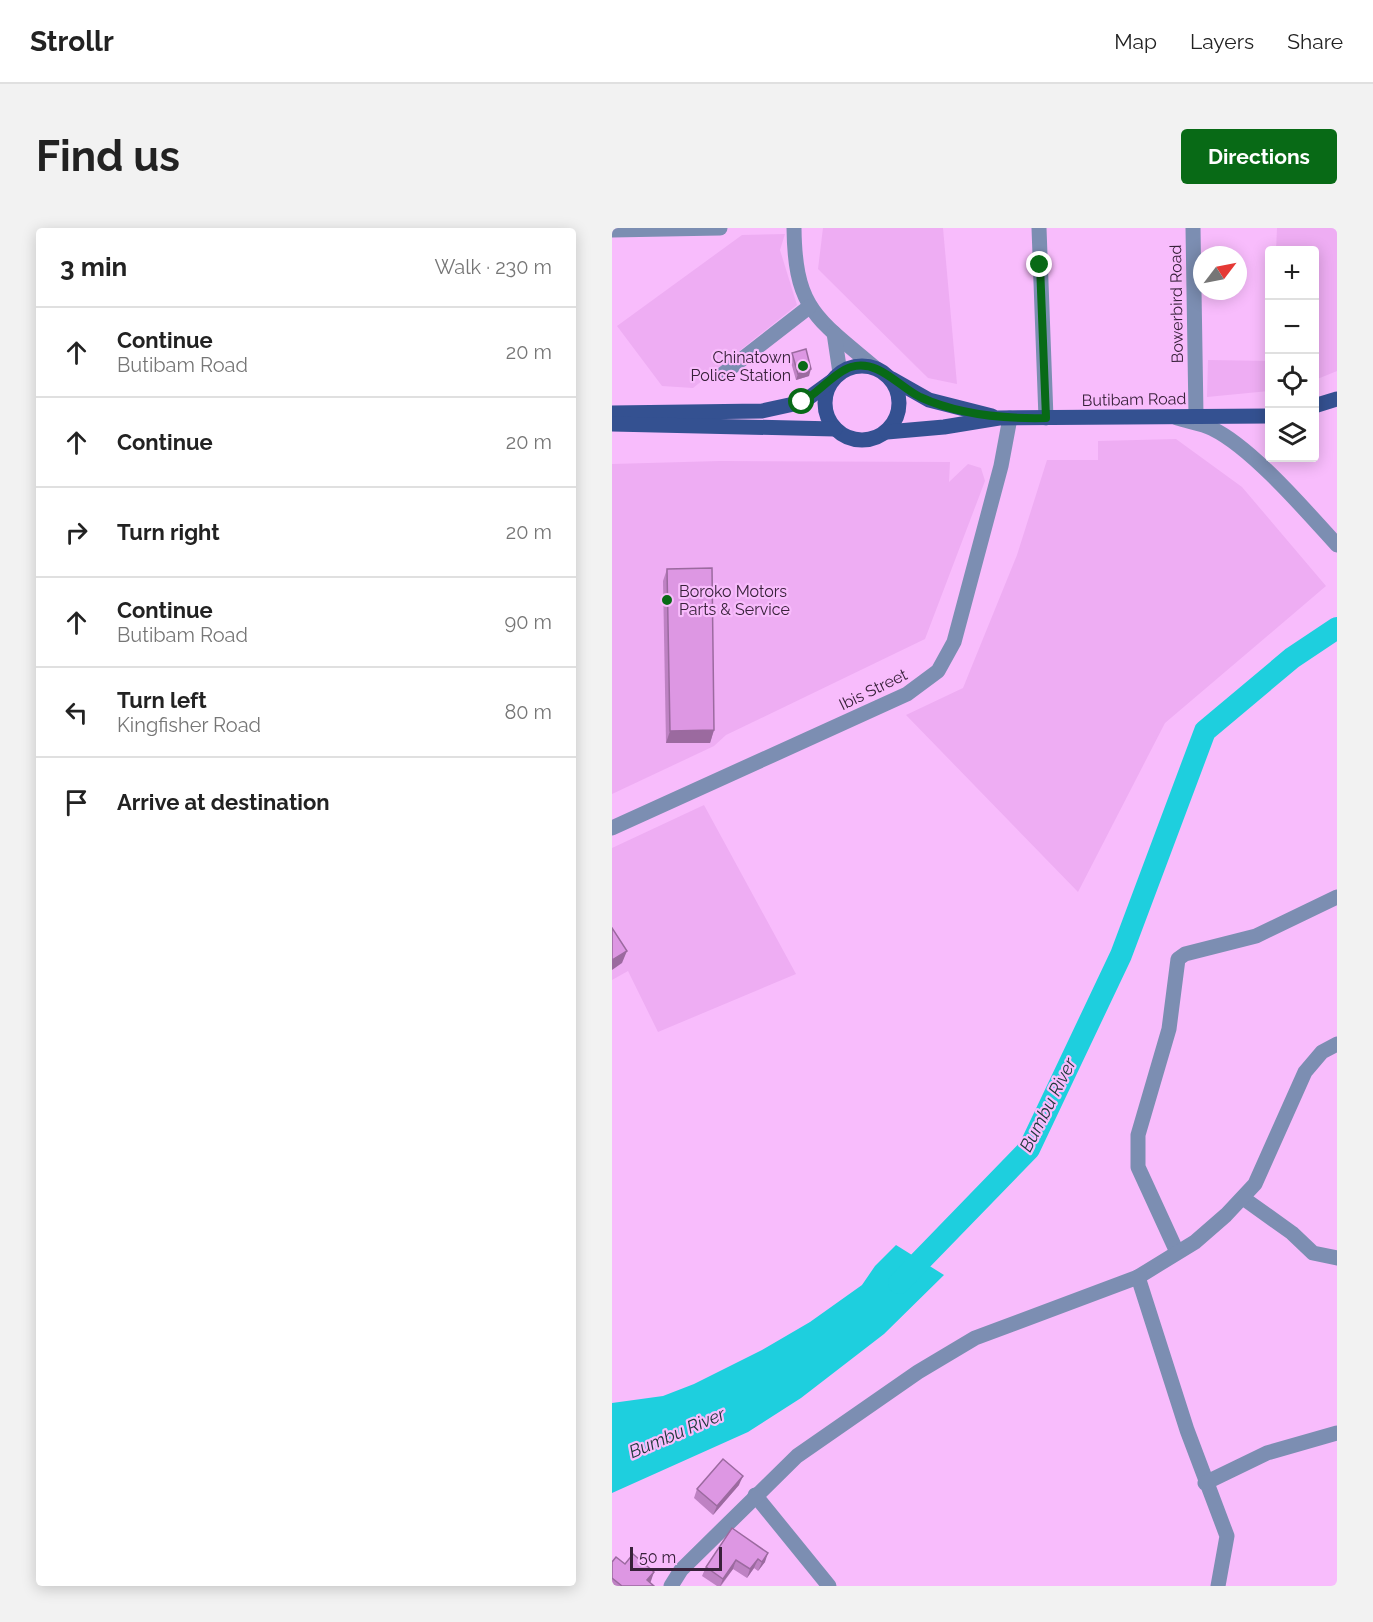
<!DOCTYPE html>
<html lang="en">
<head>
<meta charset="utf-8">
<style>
  :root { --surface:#fff; --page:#f2f2f2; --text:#222; --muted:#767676; --line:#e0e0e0; --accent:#086a16 }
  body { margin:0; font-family:Raleway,sans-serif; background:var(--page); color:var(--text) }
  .controls { position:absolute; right:18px; top:18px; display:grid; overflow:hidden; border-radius:6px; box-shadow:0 3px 15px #0003 }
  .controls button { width:54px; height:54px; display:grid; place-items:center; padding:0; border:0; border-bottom:2px solid var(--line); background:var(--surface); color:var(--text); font:30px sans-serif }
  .compass { position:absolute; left:581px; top:18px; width:54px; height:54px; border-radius:50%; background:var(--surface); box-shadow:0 3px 15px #0003; rotate:58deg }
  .scale { position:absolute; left:18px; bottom:15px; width:92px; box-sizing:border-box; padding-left:6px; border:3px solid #38213a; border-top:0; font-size:16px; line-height:21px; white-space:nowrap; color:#38213a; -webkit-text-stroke:4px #f8bcfc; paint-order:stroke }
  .stop { position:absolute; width:18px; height:18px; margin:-14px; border:4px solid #086a16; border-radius:50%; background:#fff }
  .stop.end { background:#086a16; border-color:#fff; box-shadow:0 2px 6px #0008 }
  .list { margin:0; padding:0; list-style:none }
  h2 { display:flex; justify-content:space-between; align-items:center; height:78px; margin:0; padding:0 24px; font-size:26px }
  h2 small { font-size:20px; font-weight:400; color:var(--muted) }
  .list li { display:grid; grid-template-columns:39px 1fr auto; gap:18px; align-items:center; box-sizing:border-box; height:90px; padding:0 24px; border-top:2px solid var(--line) }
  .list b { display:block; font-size:22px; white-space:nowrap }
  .list p { margin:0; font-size:20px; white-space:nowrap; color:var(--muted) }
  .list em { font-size:20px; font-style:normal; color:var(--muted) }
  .icon { flex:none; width:33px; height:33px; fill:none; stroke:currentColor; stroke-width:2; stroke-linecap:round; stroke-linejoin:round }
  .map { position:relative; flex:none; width:725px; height:1358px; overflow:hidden; border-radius:6px }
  header { display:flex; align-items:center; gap:36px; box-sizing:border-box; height:84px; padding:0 30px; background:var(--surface); border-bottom:2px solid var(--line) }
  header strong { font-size:28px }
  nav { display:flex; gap:33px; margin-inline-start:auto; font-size:21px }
  .intro { display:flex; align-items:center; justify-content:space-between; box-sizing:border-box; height:144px; padding:0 36px }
  h1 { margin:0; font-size:42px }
  .button { padding:15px 27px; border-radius:6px; background:var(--accent); color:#fff; font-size:21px; font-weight:700 }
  main { display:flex; gap:36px; padding:0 36px }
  aside { flex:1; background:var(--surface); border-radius:6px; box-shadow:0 3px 15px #0003 }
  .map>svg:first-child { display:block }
</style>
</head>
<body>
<header>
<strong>Strollr</strong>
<nav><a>Map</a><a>Layers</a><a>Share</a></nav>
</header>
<div class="intro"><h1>Find us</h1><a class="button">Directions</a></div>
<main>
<aside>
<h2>3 min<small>Walk · 230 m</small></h2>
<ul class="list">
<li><svg class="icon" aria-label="ahead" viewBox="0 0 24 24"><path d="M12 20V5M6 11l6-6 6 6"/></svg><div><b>Continue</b><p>Butibam Road</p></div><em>20 m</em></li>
<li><svg class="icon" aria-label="ahead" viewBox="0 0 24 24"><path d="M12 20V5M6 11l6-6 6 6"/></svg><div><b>Continue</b></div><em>20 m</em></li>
<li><svg class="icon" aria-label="right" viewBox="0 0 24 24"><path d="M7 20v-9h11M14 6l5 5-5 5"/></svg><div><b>Turn right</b></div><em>20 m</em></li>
<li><svg class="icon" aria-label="ahead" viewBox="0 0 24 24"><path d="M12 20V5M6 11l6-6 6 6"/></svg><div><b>Continue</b><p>Butibam Road</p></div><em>90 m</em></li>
<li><svg class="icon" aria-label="left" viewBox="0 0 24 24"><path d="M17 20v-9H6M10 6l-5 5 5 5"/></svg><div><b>Turn left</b><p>Kingfisher Road</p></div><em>80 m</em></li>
<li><svg class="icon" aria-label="arrive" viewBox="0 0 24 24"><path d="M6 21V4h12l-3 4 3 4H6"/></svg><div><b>Arrive at destination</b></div></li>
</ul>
</aside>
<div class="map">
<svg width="725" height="1358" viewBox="0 0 725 1358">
  <rect width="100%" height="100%" fill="#f8bcfc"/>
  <g fill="#eeadf3">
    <polygon points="211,0 331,0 345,156 316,150 206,41"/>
    <polygon points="665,0 725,0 725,143 703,152 702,22 664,22"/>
    <polygon points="173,6 168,22 185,77 81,160 50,158 5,98 130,7"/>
    <polygon points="596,132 657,133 657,163 595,169"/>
    <polygon points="564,211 630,259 714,358 553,495 466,664 294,487 351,460 405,327 435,232 486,232 486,213"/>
    <polygon points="108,233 338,234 337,254 356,236 369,240 373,253 313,411 114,507 102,518 0,566 0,236"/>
    <polygon points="92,577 184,746 46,804 16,743 0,752 0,620"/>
  </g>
  <polygon fill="#1ecfde" points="284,1017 332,1047 272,1106 189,1170 136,1204 0,1265 0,1175 51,1168 82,1156 150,1122 198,1094 250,1057 263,1038"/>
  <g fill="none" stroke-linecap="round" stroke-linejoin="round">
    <polyline stroke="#1ecfde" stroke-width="22" points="287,1055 417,921 509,727 593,503 680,430 725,400"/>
    <g stroke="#7c8eb2" stroke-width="15">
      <path d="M182,0C183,81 204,90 262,139"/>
      <polyline points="427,0 434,190"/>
      <polyline points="581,0 584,187"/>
      <polyline points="0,2 108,0"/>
      <polyline points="222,105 228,145"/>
      <polyline points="111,146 197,79"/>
      <path d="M565,190C577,194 590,195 601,201C640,220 695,284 725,317"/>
      <polyline points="0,600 295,466 326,443 342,414 389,238 398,190"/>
      <polyline points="631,970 680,1005 701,1025 725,1030"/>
      <polyline points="565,1024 526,939 526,907 557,801 566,731 573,726 644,708 725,669"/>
      <polyline points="526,1049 575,1202 615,1308 606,1358"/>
      <polyline points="593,1255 655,1225 725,1205"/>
      <polyline points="143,1267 217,1358"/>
      <polyline points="59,1358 69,1342 185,1228 306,1144 363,1110 526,1049 583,1014 614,987 643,956 693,844 710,824 725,816"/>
    </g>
    <g stroke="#345191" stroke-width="15">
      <circle cx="250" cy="175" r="37"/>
      <polyline points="280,151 317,172 380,188"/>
      <polyline points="702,178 725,171"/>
      <polyline points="0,185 150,183 191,174 220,153"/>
      <polyline points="0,196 223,201"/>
      <polyline points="275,204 332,199 387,190 658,188"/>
    </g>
  </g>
  <g fill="#be82c3">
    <polygon points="180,125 197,148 184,152 178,131"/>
    <polygon points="55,341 102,502 98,515 54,515 51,353"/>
    <polygon points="127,1257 101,1287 82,1270 85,1261"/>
    <polygon points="120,1300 153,1334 146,1343 142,1340 135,1350 121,1341 109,1358 105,1358 90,1348 94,1339"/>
    <polygon points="0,1334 13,1336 39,1353 38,1355 42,1358 0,1358"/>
  </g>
  <g fill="#9b6a9f">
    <polygon points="199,141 197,148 184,152 186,146"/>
    <polygon points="102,502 98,515 54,515 58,503"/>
    <polygon points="15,723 10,735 0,742 0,732"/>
    <polygon points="131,1248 127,1257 101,1287 105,1278"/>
    <polygon points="156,1325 153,1334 146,1343 150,1334"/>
    <polygon points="146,1331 142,1340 135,1350 138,1341"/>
    <polygon points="124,1332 121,1341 108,1358 111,1351"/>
    <polygon points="42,1344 39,1353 35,1358 35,1352"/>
  </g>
  <g fill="#dd97e3" stroke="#9b6a9f" stroke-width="1.5">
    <polygon points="194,121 199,141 186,146 180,125"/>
    <polygon points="100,340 102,502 58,503 55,341"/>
    <polygon points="0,700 15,723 0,732"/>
    <polygon points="111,1231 131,1248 105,1278 85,1261"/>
    <polygon points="120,1300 156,1325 150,1334 146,1331 138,1341 124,1332 111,1351 94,1339"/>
    <polygon points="21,1326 42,1344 35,1352 42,1358 10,1358 0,1350 0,1334 4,1329 13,1336"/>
  </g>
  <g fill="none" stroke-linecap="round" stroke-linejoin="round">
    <path stroke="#086a16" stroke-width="8" d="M190,174C206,165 223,144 239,139C266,131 286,158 308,169C347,187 391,191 434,190L428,37"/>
  </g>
  <g fill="#086a16" stroke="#f8bcfc" stroke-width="2">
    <circle cx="191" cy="138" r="6"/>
    <circle cx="55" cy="372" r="6"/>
  </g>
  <g text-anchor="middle" stroke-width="4.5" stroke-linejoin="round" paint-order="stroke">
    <g font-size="16" fill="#38213a" stroke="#f8bcfc">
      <text transform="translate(564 76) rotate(-91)" y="6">Bowerbird Road</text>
      <text transform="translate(522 171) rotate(-1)" y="6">Butibam Road</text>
      <text transform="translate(261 461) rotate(-26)" y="6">Ibis Street</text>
    </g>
    <g font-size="16" fill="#38213a" stroke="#f8bcfc" text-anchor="end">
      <text x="179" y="135">Chinatown<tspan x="179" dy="18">Police Station</tspan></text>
      <text x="67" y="369" text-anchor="start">Boroko Motors<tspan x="67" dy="18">Parts &amp; Service</tspan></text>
    </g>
    <g font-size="18" font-style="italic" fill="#203a3d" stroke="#f8bcfc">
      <text transform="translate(436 877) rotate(-63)" y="6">Bumbu River</text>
      <text transform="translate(65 1205) rotate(-23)" y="6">Bumbu River</text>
    </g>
  </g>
</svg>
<div class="controls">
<button>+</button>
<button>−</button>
<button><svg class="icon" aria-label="locate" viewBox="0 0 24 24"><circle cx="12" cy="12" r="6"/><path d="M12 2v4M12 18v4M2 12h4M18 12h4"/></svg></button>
<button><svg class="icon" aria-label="layers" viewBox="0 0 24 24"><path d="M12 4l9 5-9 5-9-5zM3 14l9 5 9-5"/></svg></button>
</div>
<svg class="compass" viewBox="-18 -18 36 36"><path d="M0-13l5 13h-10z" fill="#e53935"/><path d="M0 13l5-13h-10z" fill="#767676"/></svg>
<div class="scale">50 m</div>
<div class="stop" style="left:190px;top:174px"></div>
<div class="stop end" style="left:428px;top:37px"></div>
</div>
</main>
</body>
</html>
